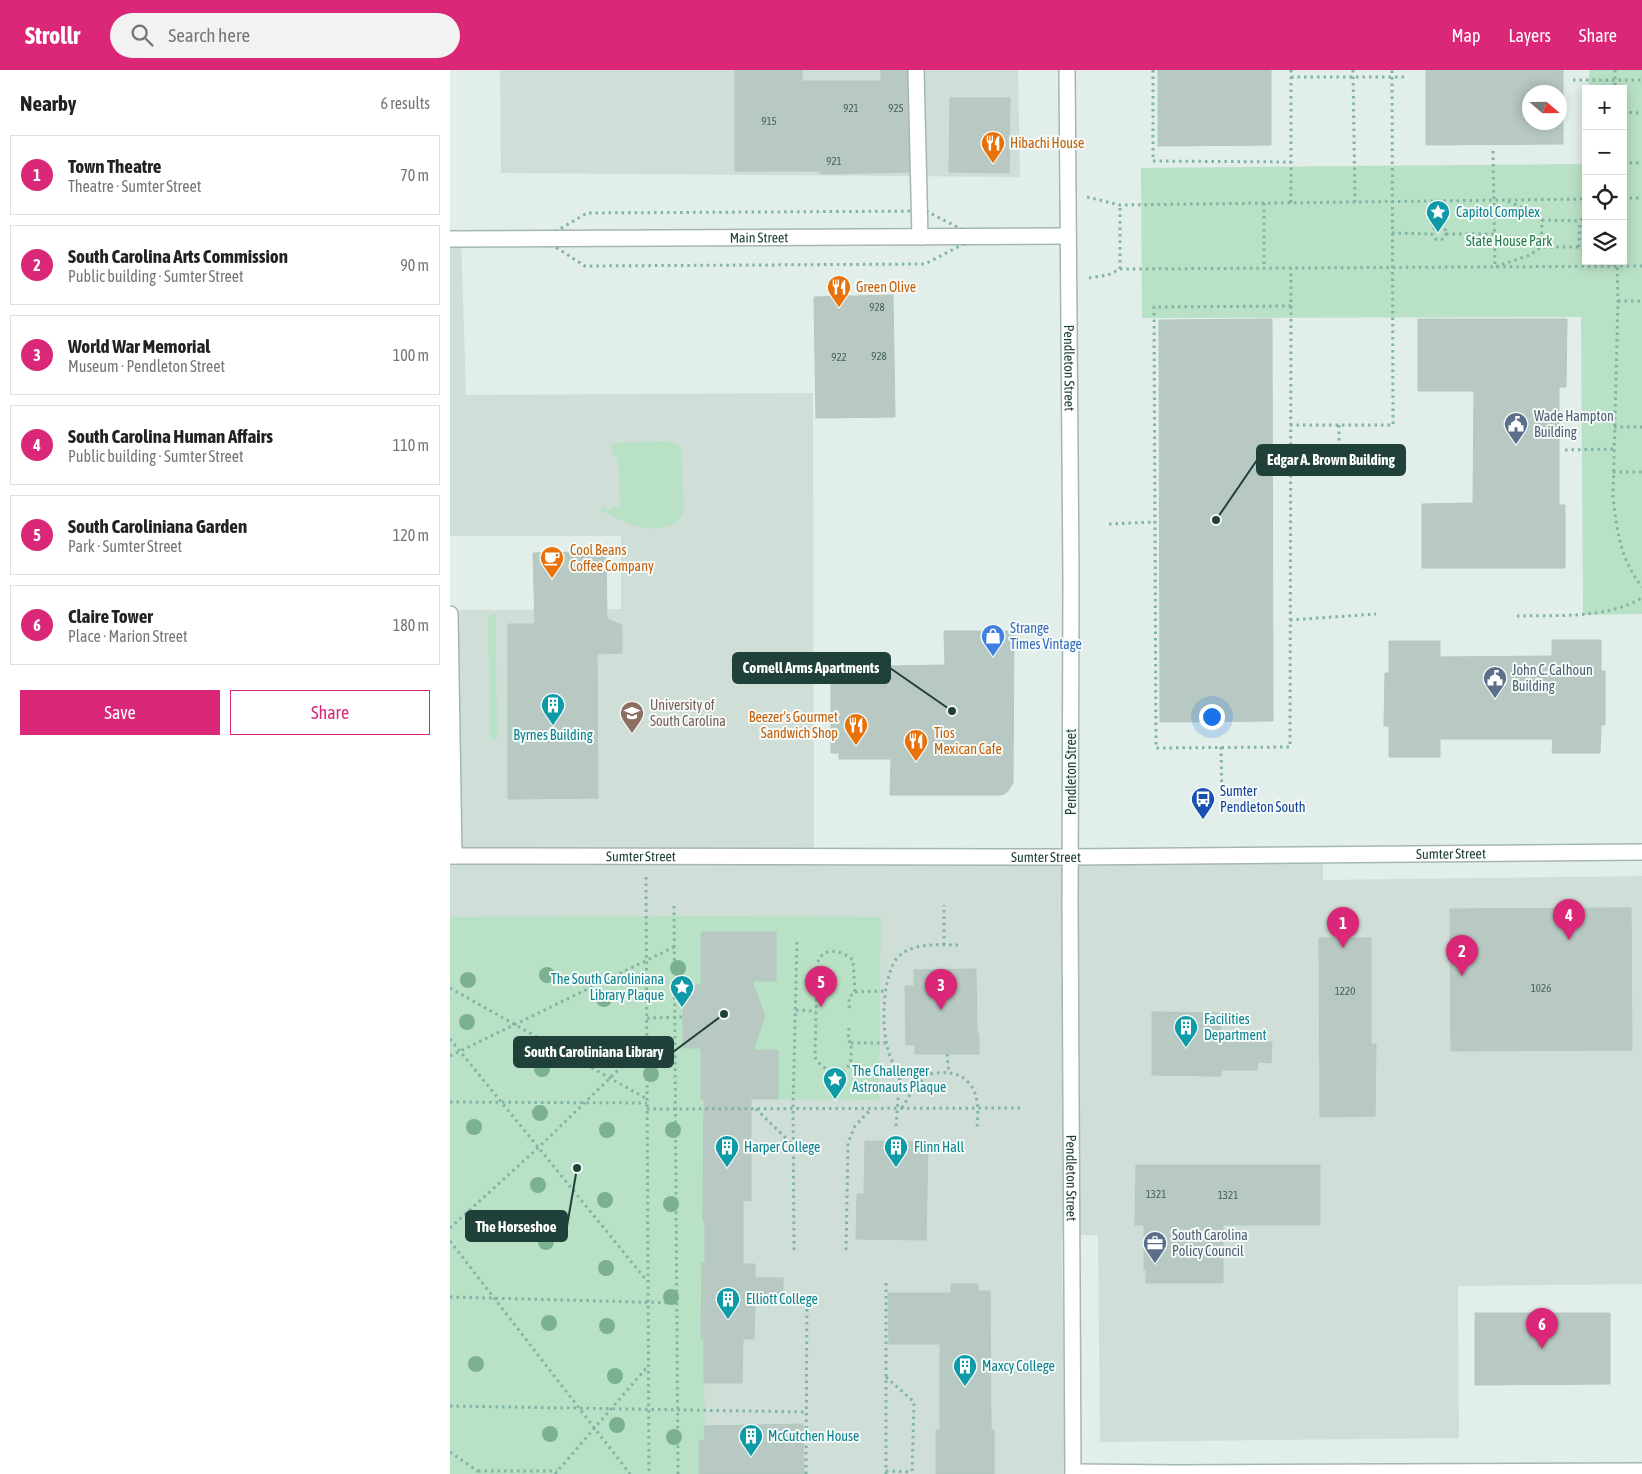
<!DOCTYPE html>
<html lang="en">
<head>
<meta charset="utf-8">
<style>
  :root { --surface:#fff; --page:#f2f2f2; --text:#222; --muted:#767676; --line:#e0e0e0; --accent:#db2777 }
  body { margin:0; font-family:"Asap Condensed",sans-serif; background:var(--page); color:var(--text) }
  .controls { position:absolute; right:15px; top:15px; display:grid; overflow:hidden; border-radius:0px; box-shadow:0 2px 12px #0003 }
  .controls button { width:45px; height:45px; display:grid; place-items:center; padding:0; border:0; border-bottom:1px solid var(--line); background:var(--surface); color:var(--text); font:25px sans-serif }
  .compass { position:absolute; left:1072px; top:15px; width:45px; height:45px; border-radius:50%; background:var(--surface); box-shadow:0 2px 12px #0003; rotate:110deg }
  .you { position:absolute; left:761px; top:646px; width:18px; height:18px; margin:-12px; border:4px solid #fff; border-radius:50%; background:#1a73e8; box-shadow:0 0 0 8px #1a73e833 }
  .badge { display:grid; place-items:center; width:32px; height:32px; border-radius:50%; background:var(--accent); color:#fff; font-size:16px; font-weight:700 }
  .pin { position:absolute; translate:-50% -41px; filter:drop-shadow(0 1px 2px #0008) }
  .pin::after { content:''; position:absolute; top:26px; width:18px; height:15px; background:inherit; clip-path:polygon(0 0,100% 0,50% 100%) }
  .list { margin:0; padding:0; list-style:none }
  h2 { display:flex; justify-content:space-between; align-items:center; height:65px; margin:0; padding:0 20px; font-size:21px }
  h2 small { font-size:16px; font-weight:400; color:var(--muted) }
  .list li { display:grid; grid-template-columns:32px 1fr auto; gap:15px; align-items:center; box-sizing:border-box; height:80px; margin:0 10px 10px; padding:0 10px; border:1px solid var(--line); border-radius:0px }
  .list b { display:block; font-size:19px; white-space:nowrap }
  .list p { margin:0; font-size:16px; white-space:nowrap; color:var(--muted) }
  .list em { font-size:16px; font-style:normal; color:var(--muted) }
  .actions { display:flex; gap:10px; padding:15px 20px }
  .actions a { flex:1; padding:11px 0; border:1px solid var(--accent); border-radius:0px; text-align:center; font-size:18px; color:var(--accent) }
  .actions .main { background:var(--accent); color:#fff }
  .icon { flex:none; width:28px; height:28px; fill:none; stroke:currentColor; stroke-width:2; stroke-linecap:round; stroke-linejoin:round }
  .map { position:relative; flex:none; width:1192px; height:1404px; overflow:hidden }
  header { display:flex; align-items:center; gap:30px; box-sizing:border-box; height:70px; padding:0 25px; background:var(--accent); color:#fff }
  header strong { font-size:24px }
  nav { display:flex; gap:28px; margin-inline-start:auto; font-size:18px }
  .search { width:350px; height:45px; background:var(--page); display:flex; align-items:center; gap:12px; box-sizing:border-box; padding:0 18px; border-radius:28px; color:var(--muted); font-size:19px }
  main { display:flex }
  aside { flex:1; background:var(--surface) }
  .map>svg:first-child { display:block }
</style>
</head>
<body>
<header>
<strong>Strollr</strong>
<div class="search"><svg class="icon" aria-label="search" viewBox="0 0 24 24"><circle cx="10" cy="10" r="6"/><path d="M15 15l6 6"/></svg>Search here</div>
<nav><a>Map</a><a>Layers</a><a>Share</a></nav>
</header>
<main>
<aside>
<h2>Nearby<small>6 results</small></h2>
<ul class="list">
<li><span class="badge">1</span><div><b>Town Theatre</b><p>Theatre · Sumter Street</p></div><em>70 m</em></li>
<li><span class="badge">2</span><div><b>South Carolina Arts Commission</b><p>Public building · Sumter Street</p></div><em>90 m</em></li>
<li><span class="badge">3</span><div><b>World War Memorial</b><p>Museum · Pendleton Street</p></div><em>100 m</em></li>
<li><span class="badge">4</span><div><b>South Carolina Human Affairs</b><p>Public building · Sumter Street</p></div><em>110 m</em></li>
<li><span class="badge">5</span><div><b>South Caroliniana Garden</b><p>Park · Sumter Street</p></div><em>120 m</em></li>
<li><span class="badge">6</span><div><b>Claire Tower</b><p>Place · Marion Street</p></div><em>180 m</em></li>
</ul>
<div class="actions"><a class="main">Save</a><a>Share</a></div>
</aside>
<div class="map">
<svg width="1192" height="1404" viewBox="0 0 1192 1404">
  <rect width="100%" height="100%" fill="#e2eee9"/>
  <g fill="#d0ded8">
    <polygon points="50,0 568,0 570,107 51,103"/>
    <polygon points="0,166 11,166 16,325 363,323 364,792 873,787 873,810 1192,806 1192,1214 1008,1216 1009,1368 650,1372 648,1165 612,1165 615,1404 0,1404 0,540 171,539 171,466 0,466"/>
  </g>
  <g fill="#b9e1c5">
    <polygon points="1139,0 1192,0 1192,544 1133,545 1131,247 692,248 691,98 1136,94 1136,191 1173,191 1173,19 1139,19"/>
    <path d="M213,371L220,372L231,377L234,438C233,447 229,452 220,455C196,465 173,451 151,441L152,438L161,439L164,436L170,438L168,388L162,384L161,373Z"/>
    <polygon points="42,544 46,544 47,669 40,669 38,548"/>
    <polygon points="251,846 431,847 429,1030 328,1029 328,981 299,980 315,946 313,938 298,911 326,911 326,862 252,862 251,915 233,978 251,978 251,1029 254,1045 253,1151 255,1151 255,1193 252,1194 251,1268 254,1268 255,1370 249,1370 249,1404 0,1404 0,847"/>
  </g>
  <g fill="#b7c9c2" stroke="#b4c8c0" fill-rule="evenodd">
    <polygon points="285,0 352,0 352,11 431,11 431,0 457,0 459,102 370,104 370,101 285,101"/>
    <polygon points="708,0 821,0 821,75 708,76"/>
    <path d="M976,0H1113V74L976,75ZM1080,22H1110V52H1080Z"/>
    <polygon points="500,28 560,28 559,103 499,102"/>
    <polygon points="443,225 445,347 366,348 364,227"/>
    <polygon points="822,249 823,651 710,652 709,250"/>
    <polygon points="968,249 1117,249 1116,317 1109,317 1109,435 1115,435 1115,498 972,498 972,434 1023,433 1024,321 968,321"/>
    <polygon points="135,482 136,484 156,484 157,549 172,555 172,583 147,584 148,728 58,729 58,554 85,554 83,483"/>
    <polygon points="494,561 564,561 563,713 558,721 554,724 550,725 440,725 441,689 389,689 389,683 381,683 381,613 441,613 441,596 495,595"/>
    <polygon points="1102,570 1151,570 1151,601 1155,601 1155,655 1151,655 1150,683 1102,683 1103,669 990,669 990,687 939,687 939,656 934,656 935,603 939,603 939,571 990,571 990,587 1102,586"/>
    <polygon points="1181,838 1182,980 1001,981 1000,839"/>
    <polygon points="251,862 326,862 326,911 302,911 315,946 303,980 328,980 328,1029 301,1029 301,1131 293,1130 293,1194 305,1194 305,1208 333,1208 333,1232 305,1232 304,1269 293,1269 292,1313 254,1313 254,1268 251,1269 252,1193 255,1193 255,1151 253,1151 254,1029 251,1029 251,978 233,978 233,915 251,915"/>
    <polygon points="869,868 921,868 921,974 926,974 925,1046 870,1047"/>
    <polygon points="526,899 527,963 529,964 529,984 465,984 465,975 456,975 455,916 464,916 464,900"/>
    <polygon points="702,942 771,943 770,971 822,972 821,993 808,992 807,1000 772,1000 771,1006 702,1005"/>
    <polygon points="415,1071 478,1072 476,1170 406,1169 407,1124 414,1124"/>
    <polygon points="686,1095 870,1095 870,1155 773,1155 773,1213 696,1213 696,1199 694,1200 694,1155 685,1155"/>
    <polygon points="501,1214 528,1214 528,1221 540,1221 541,1360 544,1360 544,1404 486,1404 486,1360 490,1360 490,1274 439,1274 438,1223 501,1223"/>
    <polygon points="1025,1243 1160,1243 1160,1314 1025,1315"/>
    <polygon points="353,1354 354,1404 249,1404 249,1370 255,1370 254,1356"/>
  </g>
  <g fill="none" stroke-linecap="round" stroke-linejoin="round">
    <g stroke="#a4b7b1" stroke-width="18">
      <g id="minor">
        <polyline points="466,0 470,167"/>
        <path id="s1" d="M617,0L621,510L620,835L623,1404"/>
        <path id="s2" d="M0,169L618,166"/>
        <polyline points="0,544 4,786"/>
        <path id="s3" d="M0,786L620,787L1192,782"/>
        <polyline points="623,1402 728,1403 1192,1401"/>
      </g>
    </g>
    <g stroke="#80b5a5" stroke-width="3" stroke-dasharray="2.5 4" stroke-linecap="butt">
      <polyline points="703,0 703,91 841,92"/>
      <polyline points="841,0 841,133"/>
      <polyline points="903,0 905,132"/>
      <polyline points="1165,0 1165,19"/>
      <polyline points="841,7 956,7"/>
      <polyline points="1123,10 1192,10"/>
      <polyline points="1173,42 1189,43"/>
      <polyline points="1043,81 1045,197 1080,185 1091,177 1129,177 1136,181"/>
      <polyline points="1173,93 1192,93"/>
      <polyline points="637,127 670,135 1136,129"/>
      <polyline points="1173,128 1192,128"/>
      <polyline points="1058,131 1081,142 1092,150 1130,151 1136,146"/>
      <polyline points="814,133 814,198"/>
      <polygon points="476,141 527,167 475,194 135,196 93,169 137,143"/>
      <circle cx="989" cy="163" r="7"/>
      <polyline points="942,163 982,164"/>
      <polyline points="996,164 1045,164"/>
      <polyline points="1091,177 1092,150"/>
      <polyline points="1129,177 1130,151"/>
      <polyline points="1155,191 1164,195"/>
      <path d="M1167,191L1168,231L1163,427C1167,462 1170,488 1192,517"/>
      <polyline points="670,199 670,135"/>
      <polyline points="639,208 658,205 670,199 1192,196"/>
      <polyline points="1168,231 1192,231"/>
      <polyline points="841,236 704,237 706,678 840,677 841,236 841,198"/>
      <polyline points="840,355 943,355 942,0"/>
      <polyline points="889,355 889,373"/>
      <polyline points="1164,357 1192,357"/>
      <polyline points="1115,380 1163,379"/>
      <polyline points="1163,402 1192,402"/>
      <polyline points="659,454 705,452"/>
      <path d="M1067,546C1107,545 1156,549 1192,528"/>
      <polyline points="840,550 926,544"/>
      <polyline points="771,677 772,731"/>
      <polyline points="196,807 199,1404"/>
      <polyline points="224,836 228,1404"/>
      <polyline points="494,875 494,835"/>
      <path d="M508,875C489,875 465,872 449,886C430,903 428,984 449,1000C467,1014 499,991 518,1012C530,1024 528,1043 527,1059"/>
      <polyline points="0,918 197,1029"/>
      <polyline points="405,922 436,921"/>
      <polyline points="346,940 366,941"/>
      <polyline points="197,948 233,947"/>
      <path d="M399,958L398,970L401,973C401,979 402,988 400,993C392,1010 370,999 365,987L367,895C372,875 391,880 403,890L405,922L399,927V936L401,939"/>
      <polyline points="0,969 197,1211"/>
      <polyline points="401,973 436,973"/>
      <polyline points="497,984 499,1003"/>
      <polyline points="0,986 224,877"/>
      <polyline points="0,1032 197,1033"/>
      <polyline points="452,1038 464,1018 479,1004"/>
      <polyline points="197,1039 572,1038"/>
      <polyline points="306,1039 343,1075"/>
      <polyline points="446,1056 450,1001"/>
      <polyline points="0,1158 88,1078 196,973"/>
      <polyline points="0,1171 180,1404"/>
      <polyline points="344,1180 343,1039 347,870"/>
      <polyline points="396,1180 398,1073 405,1056 421,1039"/>
      <polyline points="0,1227 226,1233"/>
      <polyline points="436,1307 464,1332 462,1404"/>
      <polyline points="0,1336 356,1342"/>
      <polyline points="0,1382 32,1404"/>
      <polyline points="28,1401 107,1401"/>
      <polyline points="436,1401 462,1402"/>
      <polyline points="105,1404 198,1296"/>
      <polyline points="356,1404 357,1224"/>
      <polyline points="436,1404 436,1211"/>
    </g>
    <use href="#minor" stroke="#fff" stroke-width="15"/>
  </g>
  <g fill="#7bb091">
    <circle cx="228" cy="898" r="8"/>
    <circle cx="97" cy="905" r="8"/>
    <circle cx="18" cy="910" r="8"/>
    <circle cx="154" cy="929" r="8"/>
    <circle cx="17" cy="952" r="8"/>
    <circle cx="92" cy="999" r="8"/>
    <circle cx="201" cy="1004" r="8"/>
    <circle cx="90" cy="1043" r="8"/>
    <circle cx="24" cy="1057" r="8"/>
    <circle cx="157" cy="1060" r="8"/>
    <circle cx="223" cy="1060" r="8"/>
    <circle cx="88" cy="1115" r="8"/>
    <circle cx="155" cy="1130" r="8"/>
    <circle cx="221" cy="1134" r="8"/>
    <circle cx="23" cy="1160" r="8"/>
    <circle cx="96" cy="1172" r="8"/>
    <circle cx="156" cy="1198" r="8"/>
    <circle cx="221" cy="1227" r="8"/>
    <circle cx="99" cy="1253" r="8"/>
    <circle cx="157" cy="1256" r="8"/>
    <circle cx="26" cy="1294" r="8"/>
    <circle cx="165" cy="1306" r="8"/>
    <circle cx="167" cy="1355" r="8"/>
    <circle cx="100" cy="1364" r="8"/>
    <circle cx="224" cy="1367" r="8"/>
  </g>
  <defs>
    <g id="restaurant-pin" transform="scale(1.25)"><path d="M0 17L-7.5 6A9.5 9.5 0 1 1 7.5 6Z" fill="#e8710a" stroke="#f4faf7"/><path d="M-5-6h1v4h1v-4h1v4h1v-4h1v5L-1.5 .5V6h-2V.5L-5-1ZM5-6V6H3V1.5H1.5Q1.5-4 5-6Z" fill="#fff"/></g>
    <g id="sight-pin" transform="scale(1.25)"><path d="M0 17L-7.5 6A9.5 9.5 0 1 1 7.5 6Z" fill="#0f9aa8" stroke="#f4faf7"/><path d="M0-6L1.8-2.2L6-1.7L2.9 1.2L3.7 5.4L0 3.3L-3.7 5.4L-2.9 1.2L-6-1.7L-1.8-2.2Z" fill="#fff"/></g>
    <g id="civic-pin" transform="scale(1.25)"><path d="M0 17L-7.5 6A9.5 9.5 0 1 1 7.5 6Z" fill="#5c6f8a" stroke="#f4faf7"/><path d="M-.6-6.5H3V-4.5H.6V-3L4-1V1h2V6H-6V1h2V-1L-.6-3ZM-1.2 2.5V6h2.4V2.5Z" fill="#fff"/></g>
    <g id="cafe-pin" transform="scale(1.25)"><path d="M0 17L-7.5 6A9.5 9.5 0 1 1 7.5 6Z" fill="#e8710a" stroke="#f4faf7"/><path d="M-5.5-4.5H6V0H3Q3 3.5 0 3.5H-2.5Q-5.5 3.5-5.5 0ZM3-3.2v2h1.7v-2ZM-6 4.5H4V6H-6Z" fill="#fff"/></g>
    <g id="shop-pin" transform="scale(1.25)"><path d="M0 17L-7.5 6A9.5 9.5 0 1 1 7.5 6Z" fill="#3f7fe0" stroke="#f4faf7"/><path d="M-5-2.5h2.3a2.7 3.5 0 0 1 5.4 0H5L5.5 6h-11ZM-1.5-2.5h3a1.5 2.3 0 0 0-3 0Z" fill="#fff"/></g>
    <g id="building-pin" transform="scale(1.25)"><path d="M0 17L-7.5 6A9.5 9.5 0 1 1 7.5 6Z" fill="#0f9aa8" stroke="#f4faf7"/><path d="M-4-6H4V6H1V3H-1V6H-4ZM-2.5-4.3h1.7v1.8h-1.7ZM.8-4.3h1.7v1.8H.8ZM-2.5-1h1.7V.8h-1.7ZM.8-1h1.7V.8H.8Z" fill="#fff"/></g>
    <g id="university-pin" transform="scale(1.25)"><path d="M0 17L-7.5 6A9.5 9.5 0 1 1 7.5 6Z" fill="#8d6e63" stroke="#f4faf7"/><path d="M0-5L7-2L0 1L-7-2ZM-4 1L0 2.5L4 1V4Q0 6-4 4Z" fill="#fff"/></g>
    <g id="bus-pin" transform="scale(1.25)"><path d="M0 17L-7.5 6A9.5 9.5 0 1 1 7.5 6Z" fill="#1a4fb4" stroke="#f4faf7"/><path d="M-5-6H5V4H4V6H2V4H-2V6H-4V4H-5ZM-3.5-4V0h7V-4ZM-3.5 1.2v1.5H-2V1.2ZM2 1.2v1.5H3.5V1.2Z" fill="#fff"/></g>
    <g id="office-pin" transform="scale(1.25)"><path d="M0 17L-7.5 6A9.5 9.5 0 1 1 7.5 6Z" fill="#5c6f8a" stroke="#f4faf7"/><path d="M-6-3h4V-5.5h4V-3h4V5H-6ZM-1-4.5V-3h2v-1.5ZM-6 0V1H6V0Z" fill="#fff"/></g>
  </defs>
  <g fill-rule="evenodd">
    <use href="#restaurant-pin" x="543" y="73"/>
    <use href="#sight-pin" x="988" y="142"/>
    <use href="#restaurant-pin" x="389" y="217"/>
    <use href="#civic-pin" x="1066" y="354"/>
    <use href="#cafe-pin" x="102" y="488"/>
    <use href="#shop-pin" x="543" y="566"/>
    <use href="#civic-pin" x="1045" y="608"/>
    <use href="#building-pin" x="103" y="635"/>
    <use href="#university-pin" x="182" y="643"/>
    <use href="#restaurant-pin" x="406" y="655"/>
    <use href="#restaurant-pin" x="466" y="671"/>
    <use href="#bus-pin" x="753" y="729"/>
    <use href="#sight-pin" x="232" y="917"/>
    <use href="#building-pin" x="736" y="957"/>
    <use href="#sight-pin" x="385" y="1009"/>
    <use href="#building-pin" x="277" y="1077"/>
    <use href="#building-pin" x="446" y="1077"/>
    <use href="#office-pin" x="705" y="1173"/>
    <use href="#building-pin" x="278" y="1229"/>
    <use href="#building-pin" x="515" y="1296"/>
    <use href="#building-pin" x="301" y="1366"/>
  </g>
  <g text-anchor="middle" stroke-width="4" stroke-linejoin="round" paint-order="stroke">
    <g font-size="11" fill="#46635b">
      <text x="401" y="42">921</text>
      <text x="446" y="42">925</text>
      <text x="319" y="55">915</text>
      <text x="384" y="95">921</text>
      <text x="427" y="241">928</text>
      <text x="429" y="290">928</text>
      <text x="389" y="291">922</text>
      <text x="1091" y="922">1026</text>
      <text x="895" y="925">1220</text>
      <text x="706" y="1128">1321</text>
      <text x="778" y="1129">1321</text>
    </g>
    <g font-size="14" fill="#c56008" stroke="#f4faf7" text-anchor="start">
      <text x="560" y="78">Hibachi House</text>
      <text x="406" y="222">Green Olive</text>
      <text x="120" y="485">Cool Beans<tspan x="120" dy="16">Coffee Company</tspan></text>
      <text x="388" y="652" text-anchor="end">Beezer's Gourmet<tspan x="388" dy="16">Sandwich Shop</tspan></text>
      <text x="484" y="668">Tios<tspan x="484" dy="16">Mexican Cafe</tspan></text>
    </g>
    <g font-size="14" fill="#0d838f" stroke="#f4faf7" text-anchor="start">
      <text x="1006" y="147">Capitol Complex</text>
      <text x="103" y="670" text-anchor="middle">Byrnes Building</text>
      <text x="214" y="914" text-anchor="end">The South Caroliniana<tspan x="214" dy="16">Library Plaque</tspan></text>
      <text x="754" y="954">Facilities<tspan x="754" dy="16">Department</tspan></text>
      <text x="402" y="1006">The Challenger<tspan x="402" dy="16">Astronauts Plaque</tspan></text>
      <text x="294" y="1082">Harper College</text>
      <text x="464" y="1082">Flinn Hall</text>
      <text x="296" y="1234">Elliott College</text>
      <text x="532" y="1301">Maxcy College</text>
      <text x="318" y="1371">McCutchen House</text>
    </g>
    <g font-size="14" fill="#204139" stroke="#f4faf7">
      <text dy="5" stroke="none"><textPath href="#s2" startOffset="309">Main Street</textPath></text>
      <text dy="5" stroke="none"><textPath href="#s1" startOffset="298">Pendleton Street</textPath></text>
      <text transform="translate(621 702) rotate(-90)" y="5">Pendleton Street</text>
      <text dy="5" stroke="none"><textPath href="#s3" startOffset="1001">Sumter Street</textPath></text>
      <text dy="5" stroke="none"><textPath href="#s3" startOffset="191">Sumter Street</textPath></text>
      <text dy="5" stroke="none"><textPath href="#s3" startOffset="596">Sumter Street</textPath></text>
      <text dy="5" stroke="none"><textPath href="#s1" startOffset="1108">Pendleton Street</textPath></text>
    </g>
    <g font-size="14" fill="#267d49" stroke="#f4faf7">
      <text x="1059" y="176">State House Park</text>
    </g>
    <g font-size="14" fill="#4e5e75" stroke="#f4faf7" text-anchor="start">
      <text x="1084" y="351">Wade Hampton<tspan x="1084" dy="16">Building</tspan></text>
      <text x="1062" y="605">John C. Calhoun<tspan x="1062" dy="16">Building</tspan></text>
      <text x="722" y="1170">South Carolina<tspan x="722" dy="16">Policy Council</tspan></text>
    </g>
    <g font-size="14" fill="#366cbe" stroke="#f4faf7" text-anchor="start">
      <text x="560" y="563">Strange<tspan x="560" dy="16">Times Vintage</tspan></text>
    </g>
    <g font-size="14" fill="#785e54" stroke="#f4faf7" text-anchor="start">
      <text x="200" y="640">University of<tspan x="200" dy="16">South Carolina</tspan></text>
    </g>
    <g font-size="14" fill="#164399" stroke="#f4faf7" text-anchor="start">
      <text x="770" y="726">Sumter<tspan x="770" dy="16">Pendleton South</tspan></text>
    </g>
  </g>
  <path fill="none" stroke="#204139" stroke-width="2" d="M766 450L807 390M502 641L440 598M274 944L223 982M127 1098L117 1156"/>
  <g fill="#204139" stroke="#f4faf7" stroke-width="2">
    <circle cx="766" cy="450" r="5"/>
    <circle cx="502" cy="641" r="5"/>
    <circle cx="274" cy="944" r="5"/>
    <circle cx="127" cy="1098" r="5"/>
  </g>
  <g fill="#204139" stroke="#204139" stroke-width="2">
    <rect x="807" y="375" width="148" height="30" rx="5"/>
    <rect x="283" y="583" width="157" height="30" rx="5"/>
    <rect x="64" y="967" width="159" height="30" rx="5"/>
    <rect x="16" y="1141" width="101" height="30" rx="5"/>
  </g>
  <g font-size="15" text-anchor="middle" font-weight="bold" fill="#fff">
    <text x="881" y="395">Edgar A. Brown Building</text>
    <text x="361" y="603">Cornell Arms Apartments</text>
    <text x="144" y="987">South Caroliniana Library</text>
    <text x="66" y="1162">The Horseshoe</text>
  </g>
</svg>
<div class="controls">
<button>+</button>
<button>−</button>
<button><svg class="icon" aria-label="locate" viewBox="0 0 24 24"><circle cx="12" cy="12" r="6"/><path d="M12 2v4M12 18v4M2 12h4M18 12h4"/></svg></button>
<button><svg class="icon" aria-label="layers" viewBox="0 0 24 24"><path d="M12 4l9 5-9 5-9-5zM3 14l9 5 9-5"/></svg></button>
</div>
<svg class="compass" viewBox="-18 -18 36 36"><path d="M0-13l5 13h-10z" fill="#e53935"/><path d="M0 13l5-13h-10z" fill="#767676"/></svg>
<div class="you"></div>
<div class="pin badge" style="left:893px;top:878px">1</div>
<div class="pin badge" style="left:1012px;top:906px">2</div>
<div class="pin badge" style="left:491px;top:940px">3</div>
<div class="pin badge" style="left:1119px;top:870px">4</div>
<div class="pin badge" style="left:371px;top:937px">5</div>
<div class="pin badge" style="left:1092px;top:1279px">6</div>
</div>
</main>
</body>
</html>
